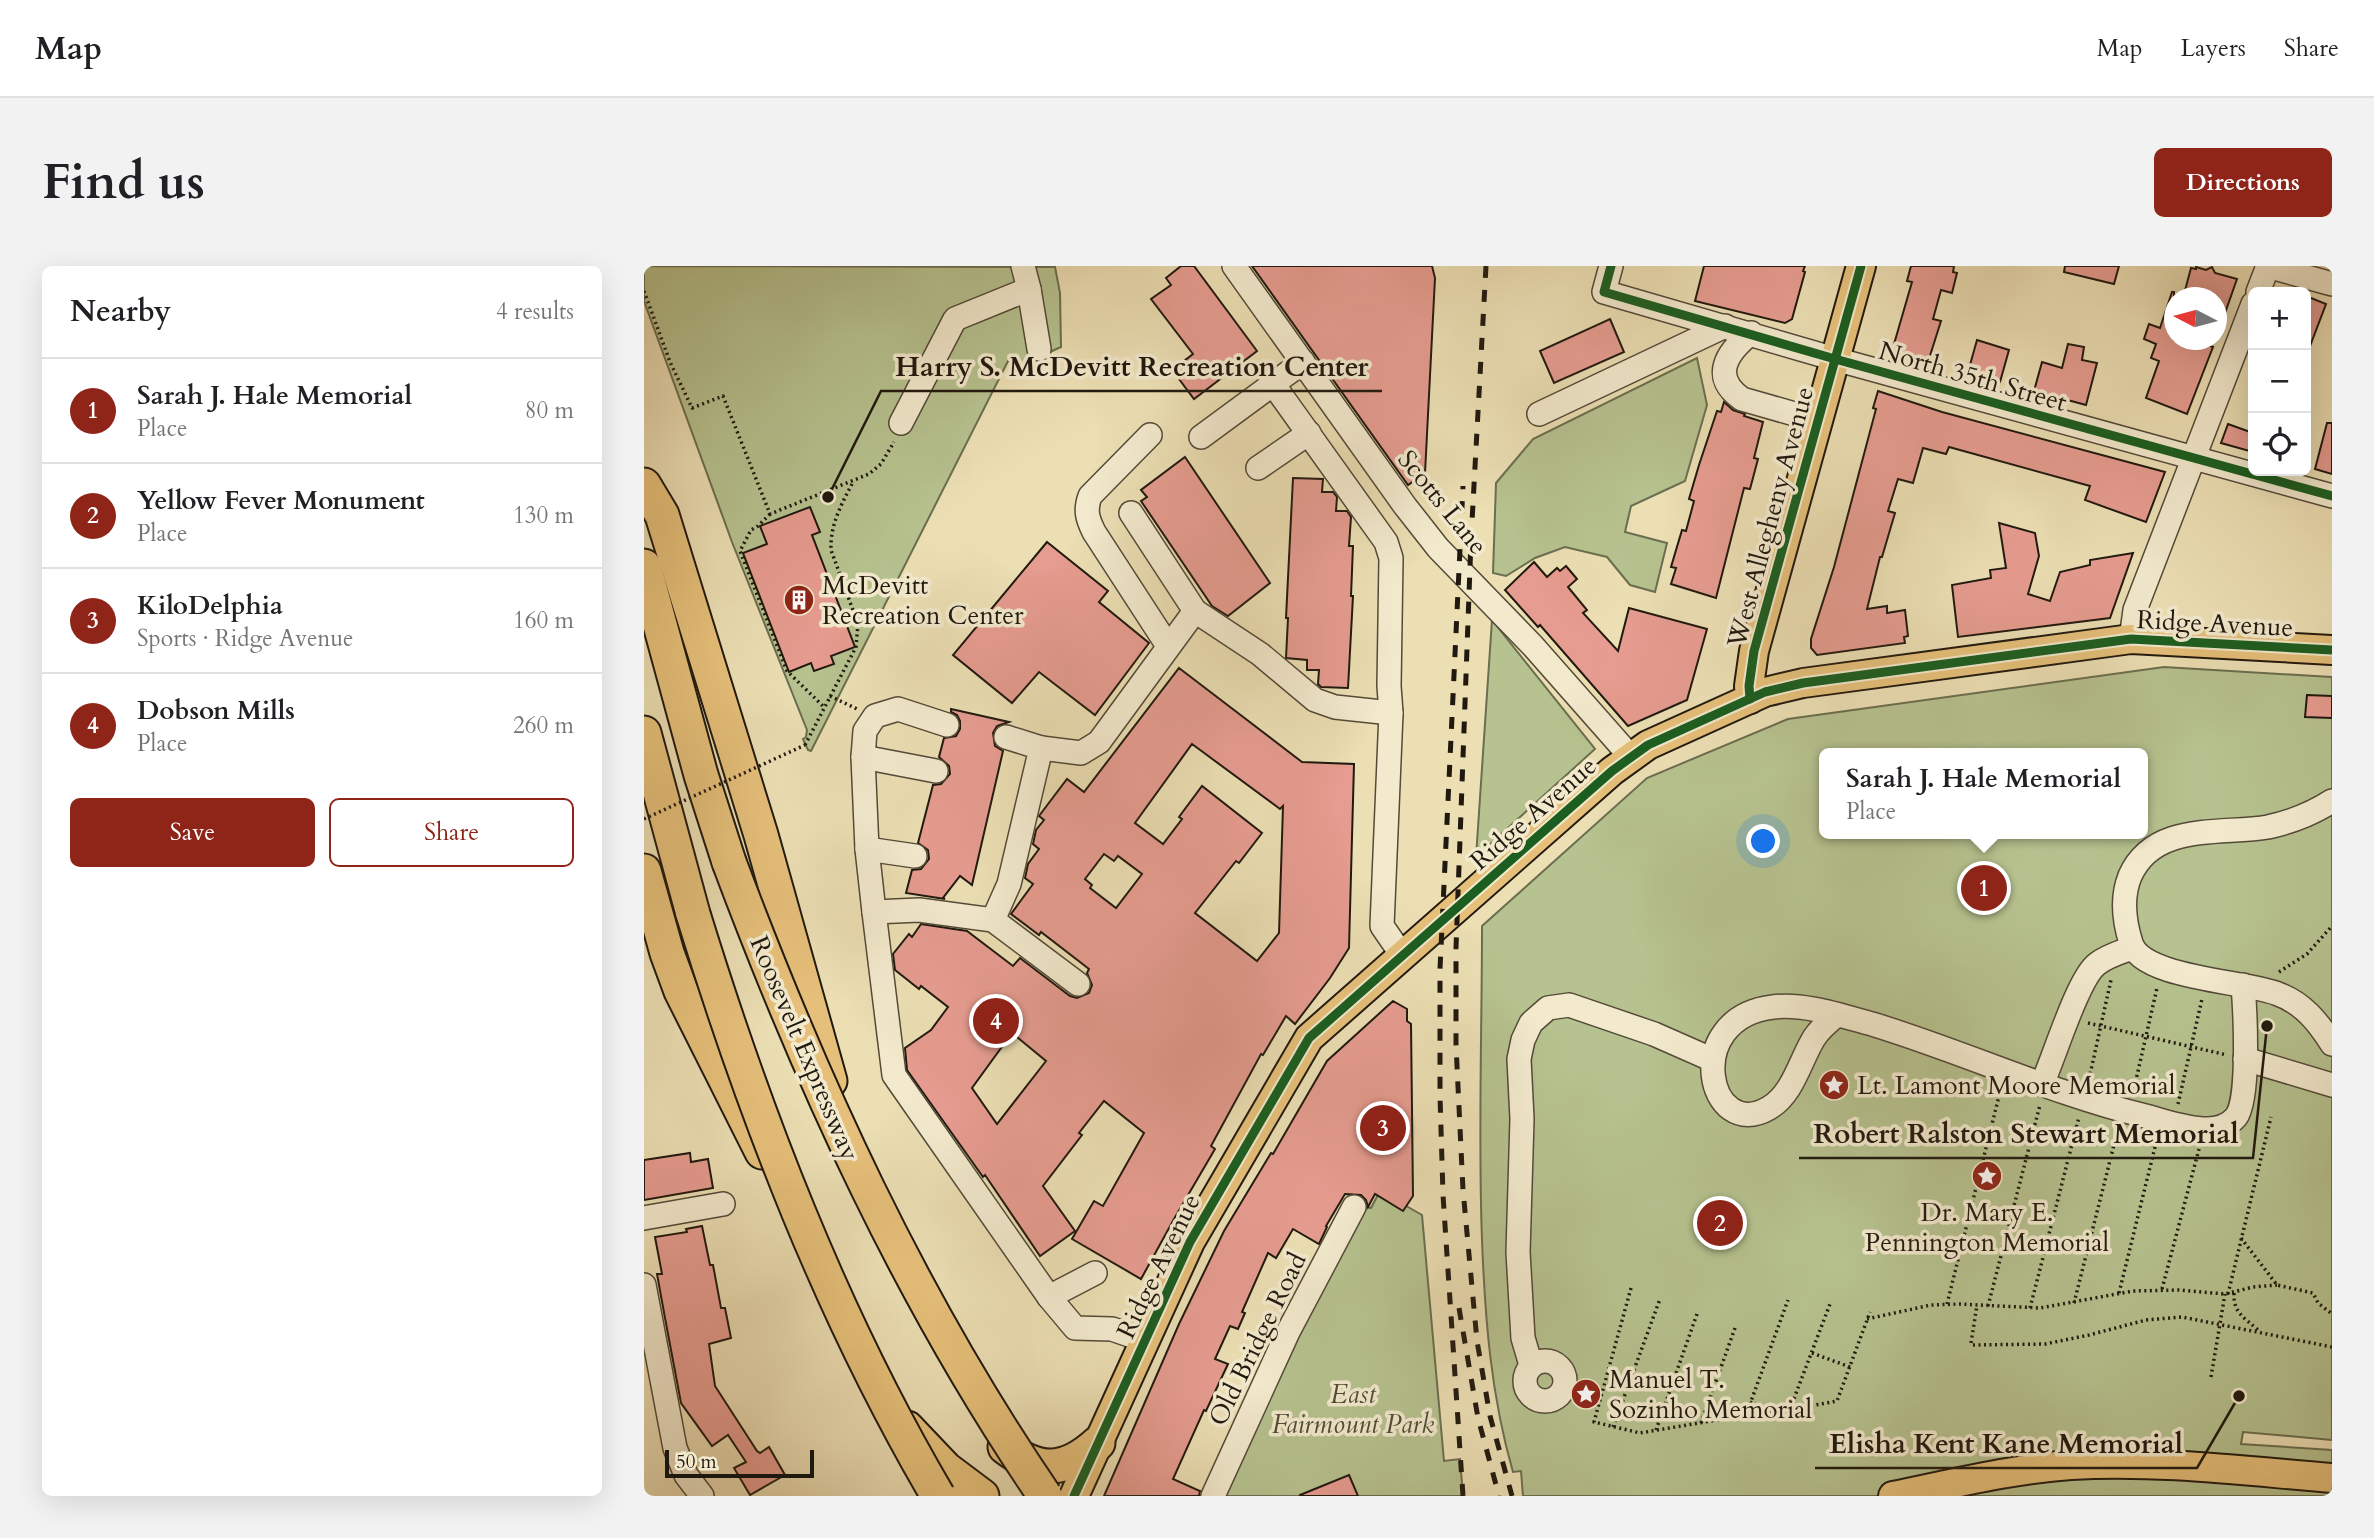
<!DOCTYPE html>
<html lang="en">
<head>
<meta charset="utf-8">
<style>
  :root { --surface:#fff; --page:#f2f2f2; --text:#202124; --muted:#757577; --line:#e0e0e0; --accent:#8f2418 }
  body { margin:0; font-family:Cardo,serif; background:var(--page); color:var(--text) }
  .controls { position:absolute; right:21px; top:21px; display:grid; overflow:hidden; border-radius:10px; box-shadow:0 7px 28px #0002 }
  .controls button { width:63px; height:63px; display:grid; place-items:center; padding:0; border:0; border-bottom:2px solid var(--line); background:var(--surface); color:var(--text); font:35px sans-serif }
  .compass { position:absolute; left:1520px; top:21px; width:63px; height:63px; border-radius:50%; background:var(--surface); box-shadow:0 7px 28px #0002; rotate:276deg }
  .scale { position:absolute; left:21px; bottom:18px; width:149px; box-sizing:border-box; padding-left:7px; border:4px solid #20190f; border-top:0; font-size:19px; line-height:24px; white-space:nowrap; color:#20190f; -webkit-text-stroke:5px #f3eace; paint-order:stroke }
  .you { position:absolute; left:1120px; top:576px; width:24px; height:24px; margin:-18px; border:5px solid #fff; border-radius:50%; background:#1a73e8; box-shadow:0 0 0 10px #1a73e833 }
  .badge { display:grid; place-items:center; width:46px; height:46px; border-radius:50%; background:var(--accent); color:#fff; font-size:23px; font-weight:700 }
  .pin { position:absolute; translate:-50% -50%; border:4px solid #fff; box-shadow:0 2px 7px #0006 }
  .popup { position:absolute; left:1175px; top:482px; width:329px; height:91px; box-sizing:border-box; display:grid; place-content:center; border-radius:10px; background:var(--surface); filter:drop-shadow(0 2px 5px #0005); font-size:23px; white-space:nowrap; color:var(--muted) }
  .popup b { font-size:26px; color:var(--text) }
  .popup::after { content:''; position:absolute; left:50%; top:100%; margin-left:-14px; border:14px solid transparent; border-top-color:var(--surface) }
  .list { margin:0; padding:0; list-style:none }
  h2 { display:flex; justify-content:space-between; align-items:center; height:91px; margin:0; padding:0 28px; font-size:30px }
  h2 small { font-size:23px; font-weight:400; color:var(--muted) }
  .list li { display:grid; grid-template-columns:46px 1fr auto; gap:21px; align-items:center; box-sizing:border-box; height:105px; padding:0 28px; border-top:2px solid var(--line) }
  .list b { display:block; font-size:26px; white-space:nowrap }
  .list p { margin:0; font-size:23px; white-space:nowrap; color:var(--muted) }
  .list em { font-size:23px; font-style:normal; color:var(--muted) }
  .actions { display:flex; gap:14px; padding:21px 28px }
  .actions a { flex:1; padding:16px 0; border:2px solid var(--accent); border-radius:10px; text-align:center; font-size:24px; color:var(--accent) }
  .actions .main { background:var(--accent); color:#fff }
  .icon { flex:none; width:38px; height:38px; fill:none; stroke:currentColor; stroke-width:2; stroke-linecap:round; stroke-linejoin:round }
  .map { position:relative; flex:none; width:1688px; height:1230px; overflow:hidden; border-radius:10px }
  header { display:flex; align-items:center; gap:42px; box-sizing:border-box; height:98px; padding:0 35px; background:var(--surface); border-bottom:2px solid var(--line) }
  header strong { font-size:33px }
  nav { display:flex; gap:38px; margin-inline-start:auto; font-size:24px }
  .intro { display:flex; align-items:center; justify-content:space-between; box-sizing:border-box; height:168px; padding:0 42px }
  h1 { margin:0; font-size:49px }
  .button { padding:18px 32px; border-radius:10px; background:var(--accent); color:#fff; font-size:24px; font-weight:700 }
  main { display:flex; gap:42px; padding:0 42px }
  aside { flex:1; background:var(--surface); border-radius:10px; box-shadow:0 7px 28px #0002 }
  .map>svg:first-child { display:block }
</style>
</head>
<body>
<header>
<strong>Map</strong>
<nav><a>Map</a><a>Layers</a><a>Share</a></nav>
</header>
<div class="intro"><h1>Find us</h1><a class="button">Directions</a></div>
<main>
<aside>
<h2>Nearby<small>4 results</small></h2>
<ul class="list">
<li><span class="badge">1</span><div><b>Sarah J. Hale Memorial</b><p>Place</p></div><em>80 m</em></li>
<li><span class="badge">2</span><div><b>Yellow Fever Monument</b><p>Place</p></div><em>130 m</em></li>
<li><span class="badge">3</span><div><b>KiloDelphia</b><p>Sports · Ridge Avenue</p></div><em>160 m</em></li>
<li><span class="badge">4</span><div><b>Dobson Mills</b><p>Place</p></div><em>260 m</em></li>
</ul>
<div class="actions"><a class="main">Save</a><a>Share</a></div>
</aside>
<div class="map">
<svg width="1688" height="1230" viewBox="0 0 1688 1230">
  <rect width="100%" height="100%" fill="#ecdfb4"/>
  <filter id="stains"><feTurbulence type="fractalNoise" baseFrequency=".00286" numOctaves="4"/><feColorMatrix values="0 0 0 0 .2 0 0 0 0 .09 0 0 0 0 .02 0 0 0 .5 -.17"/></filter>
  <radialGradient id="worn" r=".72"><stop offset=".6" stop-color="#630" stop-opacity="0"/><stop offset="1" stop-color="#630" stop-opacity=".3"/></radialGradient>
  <g fill="#b6c28f" stroke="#6b6e4f" stroke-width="2" fill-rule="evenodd">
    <polygon points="0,0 411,1 416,27 417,81 375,100 364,95 167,485 164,484 159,473 162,471 163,464 88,276 0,35"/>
    <polygon points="1053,92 1063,139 1041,215 987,240 981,266 1023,277 1011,326 986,319 963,291 921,281 891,292 862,310 849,307 852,217 889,173"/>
    <polygon points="848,354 951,483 832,591"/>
    <path d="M1520,401L1688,411V1174L1599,1166L1597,1178L1688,1184V1230H879L877,1205L869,1206C847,1130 841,1053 838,974C834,870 838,765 838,660L1003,512L1144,453ZM1181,487H1499V568H1181Z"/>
    <polygon points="736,925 778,949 800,1195 816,1193 819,1230 577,1230 675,1022 723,941 727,942"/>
  </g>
  <g fill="#e69c90" stroke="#20190f" stroke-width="2" fill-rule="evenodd">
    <polygon points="537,0 550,0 613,85 550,133 532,109 536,106 532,101 549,88 507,33 527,19 522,12"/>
    <polygon points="608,0 788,0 791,12 781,207 764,219"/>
    <polygon points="1060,0 1161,0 1159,5 1161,6 1148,53 1141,57 1051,35"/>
    <polygon points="1267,0 1310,0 1309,6 1313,7 1308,27 1297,24 1289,53 1297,55 1284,96 1248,85 1268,16 1263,15"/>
    <polygon points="1421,0 1475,0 1470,18 1420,6"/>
    <polygon points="1552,1 1562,4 1568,1 1571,7 1593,13 1575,64 1572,64 1572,32 1539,32 1547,2 1552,3"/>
    <polygon points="1528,26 1530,26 1530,74 1547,74 1569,81 1543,148 1502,132 1515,95 1507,92 1512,78 1500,73 1505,58 1516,62"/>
    <polygon points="1662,30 1682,38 1663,88 1662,88"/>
    <polygon points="966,53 980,86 910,117 896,85"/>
    <polygon points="1333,74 1365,84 1356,116 1324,106"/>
    <polygon points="1424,78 1440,81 1438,94 1453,97 1442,139 1390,125 1398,96 1418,102"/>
    <polygon points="1234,125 1298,146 1521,206 1502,256 1441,234 1446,220 1305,181 1302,188 1279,182 1269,217 1254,213 1244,245 1251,247 1238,291 1236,291 1223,343 1243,340 1243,347 1261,344 1264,370 1260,371 1261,377 1173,389 1167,382 1167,373 1190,301 1232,143 1229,142"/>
    <polygon points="1080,136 1089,144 1101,148 1100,150 1119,156 1110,192 1114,193 1106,223 1100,222 1072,332 1027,318 1032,302 1027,301 1038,264 1042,265 1050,235 1045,233 1055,199 1073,145 1077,146"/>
    <polygon points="1683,157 1688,157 1688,208 1671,203"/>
    <polygon points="1584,158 1609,167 1609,186 1577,177"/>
    <polygon points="541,191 626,317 584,350 568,340 497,235 503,231 497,224"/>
    <polygon points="649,212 679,213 678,226 689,226 693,231 692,245 703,245 707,251 705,280 709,280 707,330 709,330 704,422 677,421 674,418 675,404 663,404 663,394 642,392 644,352 642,352"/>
    <polygon points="166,241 176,266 168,269 211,381 187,390 190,398 170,405 167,397 145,406 99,287 123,278 116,260"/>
    <polygon points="1355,257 1391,267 1395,290 1384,328 1406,335 1416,306 1446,299 1446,294 1489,287 1466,352 1314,371 1308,319 1347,312 1346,304 1362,302"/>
    <polygon points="403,276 464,325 455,336 505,377 451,449 395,406 368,437 309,389"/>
    <polygon points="890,296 903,311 913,302 916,305 922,300 933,313 924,321 943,344 939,347 974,385 985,342 1063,363 1043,434 984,460 896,359 894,361 861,324"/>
    <path d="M535,402L658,496L710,498L705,682L686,712L651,758L642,750L619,789L617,788L567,880L571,883L530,953L497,1013L428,973L450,935L459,940L500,867L460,835L435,867L438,869L399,920L431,965L396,990L341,909L339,911L263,804L261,782L287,764L304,741L277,720L275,723L251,704L249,688L265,668L268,671L277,658L323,665L369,700L376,692L426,730L433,732L445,727L448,719L443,707L445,703L397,666L395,669L367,648L389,618L381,612L384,598L395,583L389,578L392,564L400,554L395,550L423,513L440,526ZM548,478L636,543L639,540L635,667L613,695L551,647L592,595L595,597L618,567L558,520L535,551L538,553L519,578L491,557ZM460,588L470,595L474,590L498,608L472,642L446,622L448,619L441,613ZM368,767L402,795L353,858L328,822Z"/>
    <polygon points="1663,429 1688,430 1688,452 1661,451"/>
    <polygon points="307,443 365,456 353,460 349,467 351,480 359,485 328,619 316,610 299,632 301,633 262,627 268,604 277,603 285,593 284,584 274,577 289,519 297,518 306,508 305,500 295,491 300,472 312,470 316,463 316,455 313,449 307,446"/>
    <polygon points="749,735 763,743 763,755 767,758 769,930 759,945 731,928 724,941 722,934 717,929 701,928 682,960 683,961 675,978 649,963 632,992 624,987 598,1046 601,1047 594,1063 586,1060 571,1093 584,1098 562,1145 560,1144 529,1213 556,1225 555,1230 460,1230 535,1058 580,965 627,887 629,888 683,795"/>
    <polygon points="46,887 47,896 64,893 69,922 0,934 0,894"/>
    <polygon points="58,960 66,999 69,999 77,1042 81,1042 87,1072 65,1078 71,1120 113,1185 116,1187 125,1181 141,1209 106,1229 90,1202 102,1196 84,1169 68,1180 37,1137 21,1052 13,1008 18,1008 11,971 43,966 42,963"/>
    <polygon points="705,1209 714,1230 656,1230 656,1229"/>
  </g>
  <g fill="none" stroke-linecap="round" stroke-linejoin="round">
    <g stroke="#534a38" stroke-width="26">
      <g id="minor">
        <polyline points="590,0 761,240 794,282 889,380 986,490"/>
        <polyline points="967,0 960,26 1191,93 1688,230"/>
        <polyline points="1623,0 1688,18"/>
        <polyline points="385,23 395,83"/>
        <polyline points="1614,26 1624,0"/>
        <path d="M1107,67C1083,86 1066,111 1098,133L1175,155"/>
        <polyline points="659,96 629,118 742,276 747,292 745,420 747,447 738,660 758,689"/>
        <polyline points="895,148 1081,60"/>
        <polyline points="257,157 311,53 385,23 379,0"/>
        <path d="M506,169L446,230C441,244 443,252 450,266L524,380"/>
        <polyline points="557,171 629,118"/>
        <polyline points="614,202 665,167"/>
        <polyline points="487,247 551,345 616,388 671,434 691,441 747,447"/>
        <polyline points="1487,373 1491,344 1609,38"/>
        <polyline points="397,482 437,487 455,476 551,345"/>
        <polyline points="219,491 221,465 231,450 254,443 303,459"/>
        <path d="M1688,535C1668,548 1647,556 1624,561C1576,569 1510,556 1486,610C1477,632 1480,655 1487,677C1498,713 1604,715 1634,728C1659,737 1674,756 1688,778"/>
        <polyline points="223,583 219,491 292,505"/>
        <polyline points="230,646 223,583 271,590"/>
        <polyline points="349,654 365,618 397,482 362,471"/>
        <polyline points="434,718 349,654 275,644 230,646 250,809 405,1031 431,1062 468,1063 500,1074"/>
        <path d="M1193,749C1184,756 1176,763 1170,772C1156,795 1149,828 1125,842C1064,878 1036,752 1129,741C1160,737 1198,750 1228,758C1320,786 1407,827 1501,850C1521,855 1542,863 1563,863C1574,863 1585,859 1592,851C1606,833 1601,744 1599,719"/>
        <polyline points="1601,793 1688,819"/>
        <path d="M1398,818C1410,792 1434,712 1453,698C1463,690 1477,686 1488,682"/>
        <polyline points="0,952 79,938"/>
        <polyline points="0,1019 31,1182 42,1209 58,1230"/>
        <polyline points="405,1031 451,1007"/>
        <circle cx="901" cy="1115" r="20"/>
        <polyline points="887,1099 879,1072 874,986 878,853 875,793 879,774 887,757 904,742 925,739 1010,768 1069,794"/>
        <polyline points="569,1230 644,1066 710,941"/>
      </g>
    </g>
    <g stroke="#20190f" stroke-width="32">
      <g id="major">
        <polyline points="1106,433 1105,420 1110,385 1217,0"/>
        <polyline points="430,1230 546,976 665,772 968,505 1004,479 1121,426 1159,417 1487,373 1688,384"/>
        <path d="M1249,1230C1308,1218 1367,1203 1427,1199C1515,1194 1601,1205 1688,1212"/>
      </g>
    </g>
    <g stroke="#20190f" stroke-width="37">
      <g id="highway">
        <polyline points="0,219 18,249 117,569 186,815"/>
        <polyline points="0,300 57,509 85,596"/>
        <polyline points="0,467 49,648"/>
        <polyline points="0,605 23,687 37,725 118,886"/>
        <polyline points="263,1162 302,1203 338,1230"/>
        <path d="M361,1181C396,1208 422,1206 454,1177"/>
      </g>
    </g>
    <g stroke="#20190f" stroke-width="3.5" stroke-dasharray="2 3.5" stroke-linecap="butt">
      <polyline points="0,25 26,96 48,142 79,130 126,248 225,208 237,198 250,176"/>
      <polyline points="126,248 114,260 107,264 96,285 143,405 180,441"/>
      <polyline points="186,430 213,443"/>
      <path d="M161,479L212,381L214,358L187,284C186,259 197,239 208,218"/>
      <polyline points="1635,706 1663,688 1688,660"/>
      <polyline points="1444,757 1583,789"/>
      <polyline points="1445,813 1467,714"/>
      <polyline points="1489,827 1513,722"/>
      <polyline points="1534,838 1558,733"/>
      <polyline points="1597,972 1633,1019 1669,1027 1674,1037 1688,1048"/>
      <polyline points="987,1022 950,1156 996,1167 1102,1149 1102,1152 1193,1135 1226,1046"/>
      <polyline points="1518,1023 1555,883"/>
      <polyline points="1475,1027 1513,873"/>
      <path d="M1590,1027C1589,1047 1601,1052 1614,1064"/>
      <polyline points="1584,1028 1627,851"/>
      <polyline points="1430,1037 1474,863"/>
      <polyline points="1303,1038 1356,826"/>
      <polyline points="1344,1040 1396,839"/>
      <polyline points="1386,1042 1435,851"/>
      <polyline points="1223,1053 1287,1039 1315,1038 1396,1042 1489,1025 1535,1024 1581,1028 1609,1021 1633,1019"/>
      <polyline points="1327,1077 1333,1039"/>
      <polyline points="1329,1079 1401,1078 1445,1069 1502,1054 1538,1051 1688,1081"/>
      <polyline points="1168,1087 1206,1101"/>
      <polyline points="1567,1111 1581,1028"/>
      <polyline points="1106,1136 1129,1146"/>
      <polyline points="1146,1143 1186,1038"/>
      <polyline points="1102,1149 1144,1034"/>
      <polyline points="1057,1157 1091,1062"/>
      <polyline points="969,1161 1016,1033"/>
      <polyline points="1012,1164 1053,1048"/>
    </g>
    <use href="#minor" stroke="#f3eace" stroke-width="23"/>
    <use href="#major" stroke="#e6c07a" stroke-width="28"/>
    <use href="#highway" stroke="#e6c07a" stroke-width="33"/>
    <g stroke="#20190f" stroke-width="5" stroke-dasharray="12 12" stroke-linecap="butt">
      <polyline points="842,0 827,274 812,682 812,779 819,924 833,1075 846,1150 868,1230"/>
      <polyline points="815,1042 834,1152 855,1230"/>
      <polyline points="819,1230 799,929 796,830 796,703 819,220"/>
    </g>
    <g stroke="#20190f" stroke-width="37" stroke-linecap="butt">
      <g id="highway-bridge">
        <path d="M85,596C168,818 267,1034 401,1230"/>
        <path d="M49,648C111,849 187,1048 294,1230"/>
      </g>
    </g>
    <polyline stroke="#20190f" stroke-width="3.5" stroke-dasharray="2 3.5" stroke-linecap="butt" points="0,553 161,479"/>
    <use href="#highway-bridge" stroke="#e6c07a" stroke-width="33"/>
    <g stroke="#f3eace" stroke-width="13">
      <g id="cycleway">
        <polyline points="967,0 960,26 1191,93 1688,230"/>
        <polyline points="1106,433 1105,420 1110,385 1217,0"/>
        <polyline points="430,1230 546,976 665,772 968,505 1004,479 1121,426 1159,417 1487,373 1688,384"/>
      </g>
    </g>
    <use href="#cycleway" stroke="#1b5e20" stroke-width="9"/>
  </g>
  <defs>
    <g id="building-disc" transform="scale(1.575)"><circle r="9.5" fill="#8f2418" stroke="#f3eace"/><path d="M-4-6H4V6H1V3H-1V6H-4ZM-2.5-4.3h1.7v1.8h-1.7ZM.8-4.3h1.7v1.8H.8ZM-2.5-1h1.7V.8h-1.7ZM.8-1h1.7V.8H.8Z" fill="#fff"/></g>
    <g id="sight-disc" transform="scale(1.575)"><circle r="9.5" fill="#8f2418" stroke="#f3eace"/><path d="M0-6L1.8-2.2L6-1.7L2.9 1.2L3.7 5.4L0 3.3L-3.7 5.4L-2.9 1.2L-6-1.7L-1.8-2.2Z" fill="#fff"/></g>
  </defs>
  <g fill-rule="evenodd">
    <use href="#building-disc" x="155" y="334"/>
    <use href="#sight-disc" x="1190" y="819"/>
    <use href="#sight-disc" x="1343" y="910"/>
    <use href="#sight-disc" x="942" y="1128"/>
  </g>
  <g text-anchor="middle" stroke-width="7" stroke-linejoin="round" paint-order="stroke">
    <g font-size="26" fill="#20190f" stroke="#f3eace">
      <text transform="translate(1329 110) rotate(16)" y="9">North 35th Street</text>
      <text transform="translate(799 236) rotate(51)" y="9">Scotts Lane</text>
      <text transform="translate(1126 251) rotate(-75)" y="9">West Allegheny Avenue</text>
      <text transform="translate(1571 357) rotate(3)" y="9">Ridge Avenue</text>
      <text transform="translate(889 547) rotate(-41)" y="9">Ridge Avenue</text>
      <text transform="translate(161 782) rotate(67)" y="9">Roosevelt Expressway</text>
      <text transform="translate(514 1000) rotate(-64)" y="9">Ridge Avenue</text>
      <text transform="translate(613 1073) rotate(-64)" y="9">Old Bridge Road</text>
    </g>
    <g font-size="26" fill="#20190f" stroke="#f3eace" text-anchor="start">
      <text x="178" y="328">McDevitt<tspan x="178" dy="30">Recreation Center</tspan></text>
      <text x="1213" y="828">Lt. Lamont Moore Memorial</text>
      <text x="1343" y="955" text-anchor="middle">Dr. Mary E.<tspan x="1343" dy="30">Pennington Memorial</tspan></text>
      <text x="965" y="1122">Manuel T.<tspan x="965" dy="30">Sozinho Memorial</tspan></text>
    </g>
    <g font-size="26" font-style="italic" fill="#4d4c35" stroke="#f3eace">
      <text x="709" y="1137">East<tspan x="709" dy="30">Fairmount Park</tspan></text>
    </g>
  </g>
  <path fill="none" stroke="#20190f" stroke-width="2.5" d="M184 231L237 125H738M1623 760L1609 892H1155M1595 1130L1553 1202H1171"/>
  <g fill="#20190f" stroke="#f3eace" stroke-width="2.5">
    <circle cx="184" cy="231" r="7"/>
    <circle cx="1623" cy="760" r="7"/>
    <circle cx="1595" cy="1130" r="7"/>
  </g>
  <g font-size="28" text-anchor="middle" font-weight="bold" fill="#20190f" stroke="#f3eace" stroke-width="7" stroke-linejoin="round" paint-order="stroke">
    <text x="488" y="110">Harry S. McDevitt Recreation Center</text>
    <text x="1382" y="877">Robert Ralston Stewart Memorial</text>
    <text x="1362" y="1187">Elisha Kent Kane Memorial</text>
  </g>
  <rect width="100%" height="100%" filter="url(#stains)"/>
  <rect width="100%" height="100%" fill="url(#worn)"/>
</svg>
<div class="controls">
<button>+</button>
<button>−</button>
<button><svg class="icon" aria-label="locate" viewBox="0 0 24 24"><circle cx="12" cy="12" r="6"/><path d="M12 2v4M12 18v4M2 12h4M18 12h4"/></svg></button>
</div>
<svg class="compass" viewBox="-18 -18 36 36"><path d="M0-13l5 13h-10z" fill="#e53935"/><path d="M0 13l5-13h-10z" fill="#757577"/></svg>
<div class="scale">50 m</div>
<div class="you"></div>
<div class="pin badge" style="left:1340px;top:622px">1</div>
<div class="popup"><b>Sarah J. Hale Memorial</b>Place</div>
<div class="pin badge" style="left:1076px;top:957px">2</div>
<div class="pin badge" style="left:739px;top:862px">3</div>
<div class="pin badge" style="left:352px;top:755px">4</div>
</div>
</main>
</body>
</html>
